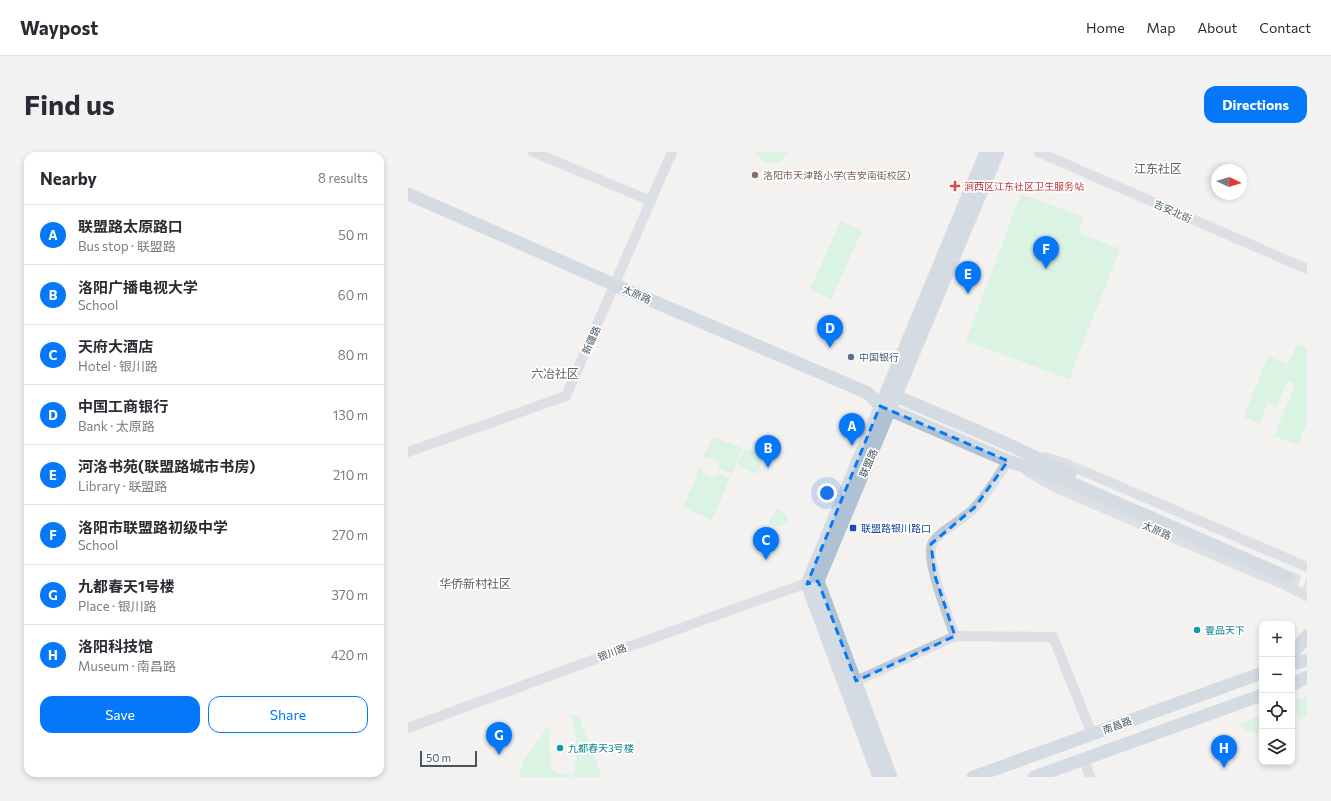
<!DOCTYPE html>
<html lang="en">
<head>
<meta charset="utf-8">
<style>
  :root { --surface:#fff; --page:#f2f2f3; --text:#2b2b33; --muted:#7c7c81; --line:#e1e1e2; --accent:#0578fa }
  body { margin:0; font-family:Commissioner,"Noto Sans SC",sans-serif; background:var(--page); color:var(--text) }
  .controls { position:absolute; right:12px; bottom:12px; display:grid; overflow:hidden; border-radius:8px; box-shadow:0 2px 6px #0003 }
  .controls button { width:36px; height:36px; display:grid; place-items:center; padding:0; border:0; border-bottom:1px solid var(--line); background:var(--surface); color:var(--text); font:20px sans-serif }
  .compass { position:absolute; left:803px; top:12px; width:36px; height:36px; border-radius:50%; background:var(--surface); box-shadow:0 2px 6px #0003; rotate:94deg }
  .scale { position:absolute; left:12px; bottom:10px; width:57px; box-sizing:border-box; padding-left:4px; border:2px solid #475661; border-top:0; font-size:11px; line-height:14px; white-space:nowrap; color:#475661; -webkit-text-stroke:3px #fff; paint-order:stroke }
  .you { position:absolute; left:419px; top:341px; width:14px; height:14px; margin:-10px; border:3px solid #fff; border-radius:50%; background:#1a73e8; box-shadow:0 0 0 6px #1a73e833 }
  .badge { display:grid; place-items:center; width:26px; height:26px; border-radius:50%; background:var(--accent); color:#fff; font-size:13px; font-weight:700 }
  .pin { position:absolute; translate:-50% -33px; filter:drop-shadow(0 1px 2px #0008) }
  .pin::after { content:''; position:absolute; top:21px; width:14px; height:12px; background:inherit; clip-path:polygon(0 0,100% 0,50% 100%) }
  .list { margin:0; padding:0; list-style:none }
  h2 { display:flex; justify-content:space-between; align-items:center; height:52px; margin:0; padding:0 16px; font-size:17px }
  h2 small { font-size:13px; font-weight:400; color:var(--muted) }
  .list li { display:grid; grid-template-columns:26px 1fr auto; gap:12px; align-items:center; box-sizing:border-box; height:60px; padding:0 16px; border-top:1px solid var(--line) }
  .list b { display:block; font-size:15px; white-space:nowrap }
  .list p { margin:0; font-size:13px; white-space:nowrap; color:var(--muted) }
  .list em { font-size:13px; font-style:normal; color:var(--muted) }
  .actions { display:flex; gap:8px; padding:12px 16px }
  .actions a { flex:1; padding:9px 0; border:1px solid var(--accent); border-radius:12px; text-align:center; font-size:14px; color:var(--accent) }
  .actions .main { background:var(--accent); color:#fff }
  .icon { flex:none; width:22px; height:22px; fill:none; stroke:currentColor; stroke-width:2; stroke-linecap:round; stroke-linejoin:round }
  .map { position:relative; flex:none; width:899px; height:625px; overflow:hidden; border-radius:12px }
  header { display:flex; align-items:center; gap:24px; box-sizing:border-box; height:56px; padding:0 20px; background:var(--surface); border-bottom:1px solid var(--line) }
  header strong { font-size:19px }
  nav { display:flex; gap:22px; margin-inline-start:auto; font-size:14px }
  .intro { display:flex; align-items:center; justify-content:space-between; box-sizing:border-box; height:96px; padding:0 24px }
  h1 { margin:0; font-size:28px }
  .button { padding:10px 18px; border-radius:12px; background:var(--accent); color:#fff; font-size:14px; font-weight:700 }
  main { display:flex; gap:24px; padding:0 24px }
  aside { flex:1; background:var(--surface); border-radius:12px; box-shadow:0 2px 6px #0003 }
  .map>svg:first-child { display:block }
</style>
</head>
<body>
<header>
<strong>Waypost</strong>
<nav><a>Home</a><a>Map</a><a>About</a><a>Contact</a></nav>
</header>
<div class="intro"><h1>Find us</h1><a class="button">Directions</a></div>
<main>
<aside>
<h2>Nearby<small>8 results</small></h2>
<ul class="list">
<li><span class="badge">A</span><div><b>联盟路太原路口</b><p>Bus stop · 联盟路</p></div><em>50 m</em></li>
<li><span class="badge">B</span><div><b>洛阳广播电视大学</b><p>School</p></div><em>60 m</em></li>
<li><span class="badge">C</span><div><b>天府大酒店</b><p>Hotel · 银川路</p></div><em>80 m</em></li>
<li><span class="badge">D</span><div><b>中国工商银行</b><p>Bank · 太原路</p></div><em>130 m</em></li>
<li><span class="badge">E</span><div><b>河洛书苑(联盟路城市书房)</b><p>Library · 联盟路</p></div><em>210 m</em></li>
<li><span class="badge">F</span><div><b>洛阳市联盟路初级中学</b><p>School</p></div><em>270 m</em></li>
<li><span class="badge">G</span><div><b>九都春天1号楼</b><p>Place · 银川路</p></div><em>370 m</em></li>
<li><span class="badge">H</span><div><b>洛阳科技馆</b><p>Museum · 南昌路</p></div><em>420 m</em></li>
</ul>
<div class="actions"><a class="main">Save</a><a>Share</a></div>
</aside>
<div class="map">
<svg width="899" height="625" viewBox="0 0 899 625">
  <rect width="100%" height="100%" fill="#f4f1f1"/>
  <g fill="#bcf5d0">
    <path d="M347,0H379L373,9C362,13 352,11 347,0Z"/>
    <polygon points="613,42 675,65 671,81 712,97 661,227 558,189"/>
    <polygon points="433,69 454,79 423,147 402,137"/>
    <polygon points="889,192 899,196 899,256 898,259 899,259 899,271 890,293 866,284 887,232 879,229 869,254 860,251 851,271 836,265 860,204 880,212"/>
    <polygon points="305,285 334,296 324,322 311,316 310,309 306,306 301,305 298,307 295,306"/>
    <polygon points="348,285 362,291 349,322 329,313 336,297 342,299"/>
    <path d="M292,316L295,317V320C298,324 302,326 308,324L310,321L322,326L304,368L275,355Z"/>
    <path d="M368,357C375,360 381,361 379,370L371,375L361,371Z"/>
    <polygon points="899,544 899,564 892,567 884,550"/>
    <path d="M162,563H170L194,625H165C168,604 171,583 162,563Z"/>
    <path d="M854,563V581C844,583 838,578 831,572Z"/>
    <polygon points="141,573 143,618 154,622 164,623 163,625 110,625 116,608"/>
  </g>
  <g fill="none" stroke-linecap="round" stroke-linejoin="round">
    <polyline stroke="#c9cacd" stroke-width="13" stroke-dasharray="13 6" stroke-linecap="butt" points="879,425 899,433"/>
    <g stroke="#bec9d2" stroke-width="10">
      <polyline points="125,0 243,49"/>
      <polyline points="630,0 899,117"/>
      <polyline points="0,300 158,244 264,0"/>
      <polyline points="637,305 659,312 899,415"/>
      <polyline points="620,320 646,335 877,433 899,444"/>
      <path d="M547,484C541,467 517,407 524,392C530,379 558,367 568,354C580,341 590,324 600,309L606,312"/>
      <polyline points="448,529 547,484 645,485 684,582"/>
      <polyline points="0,576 220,495 393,433 406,430"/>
      <polyline points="676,607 682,625"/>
    </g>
    <g stroke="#aec2d3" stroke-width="13">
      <polyline points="0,42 207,133 460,241 472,254 482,258 600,309 654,327 879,425"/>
      <polyline points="481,241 604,294 662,322"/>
      <polyline points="884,502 899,484"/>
      <polyline points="884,512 899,508"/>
      <polyline points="884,533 899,525"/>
      <polyline points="471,625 399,432 578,0"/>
      <polyline points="483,625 410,429 590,0"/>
      <polyline points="565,625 854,521"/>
      <polyline points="626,625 854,543"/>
    </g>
  </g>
  <path d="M0 0H899V625H0ZM472,254L600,309L567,355L523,392L527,424L547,484L448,529L410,429L399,432Z" fill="#f4f1f1" fill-opacity=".55" fill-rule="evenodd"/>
  <path fill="none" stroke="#0578fa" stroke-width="3" stroke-dasharray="8 5" stroke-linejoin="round" d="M472,254L600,309L567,355L523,392L527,424L547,484L448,529L410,429L399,432Z"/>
  <circle fill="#8d6e63" stroke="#fff" stroke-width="1.5" cx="347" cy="23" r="4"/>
  <path fill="#e0444e" stroke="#fff" stroke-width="1.5" d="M545 28h4v4h4v4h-4v4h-4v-4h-4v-4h4z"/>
  <circle fill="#5c6f8a" stroke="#fff" stroke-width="1.5" cx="443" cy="205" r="4"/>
  <rect fill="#1a4fb4" stroke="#fff" stroke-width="1.5" x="441" y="372" width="8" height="8" rx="2"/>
  <g fill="#0f9aa8" stroke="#fff" stroke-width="1.5">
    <circle cx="789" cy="478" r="4"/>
    <circle cx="152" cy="596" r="4"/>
  </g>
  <g text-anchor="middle" stroke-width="3.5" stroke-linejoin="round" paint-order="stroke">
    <g font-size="10" fill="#785e54" stroke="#fff" text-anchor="start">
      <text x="355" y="27">洛阳市天津路小学(吉安南街校区)</text>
    </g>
    <g font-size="10" fill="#be3a42" stroke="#fff" text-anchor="start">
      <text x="556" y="38">涧西区江东社区卫生服务站</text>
    </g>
    <g font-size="10" fill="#475661" stroke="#fff">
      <text transform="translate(765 59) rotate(24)" y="4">吉安北街</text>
      <text transform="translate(229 142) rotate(23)" y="4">太原路</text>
      <text transform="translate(183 188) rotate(-66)" y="4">新疆路</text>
      <text transform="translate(460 311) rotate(-67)" y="4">联盟路</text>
      <text transform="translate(749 378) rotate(23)" y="4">太原路</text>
      <text transform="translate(204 500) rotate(-20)" y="4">银川路</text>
      <text transform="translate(709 573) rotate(-20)" y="4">南昌路</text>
    </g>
    <g font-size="10" fill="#4e5e75" stroke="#fff" text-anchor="start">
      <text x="451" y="209">中国银行</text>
    </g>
    <g font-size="10" fill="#164399" stroke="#fff" text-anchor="start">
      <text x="453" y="380">联盟路银川路口</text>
    </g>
    <g font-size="10" fill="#0d838f" stroke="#fff" text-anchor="start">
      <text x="797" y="482">壹品天下</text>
      <text x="160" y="600">九都春天3号楼</text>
    </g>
    <g font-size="12" fill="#5d6267" stroke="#fff">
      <text x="750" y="21">江东社区</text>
      <text x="147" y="226">六冶社区</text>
      <text x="67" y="436">华侨新村社区</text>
    </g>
  </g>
</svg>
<div class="controls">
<button>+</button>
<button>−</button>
<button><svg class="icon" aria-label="locate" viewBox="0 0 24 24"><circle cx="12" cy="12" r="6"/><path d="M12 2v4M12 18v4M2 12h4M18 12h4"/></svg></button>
<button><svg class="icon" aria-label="layers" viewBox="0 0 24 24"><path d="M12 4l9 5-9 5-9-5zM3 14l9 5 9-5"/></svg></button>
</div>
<svg class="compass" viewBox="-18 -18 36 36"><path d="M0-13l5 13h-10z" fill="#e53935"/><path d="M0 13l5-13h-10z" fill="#7c7c81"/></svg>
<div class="scale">50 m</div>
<div class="you"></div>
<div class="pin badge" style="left:444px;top:294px">A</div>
<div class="pin badge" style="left:360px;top:316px">B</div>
<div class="pin badge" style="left:358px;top:408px">C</div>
<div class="pin badge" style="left:422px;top:196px">D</div>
<div class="pin badge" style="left:560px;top:142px">E</div>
<div class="pin badge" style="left:638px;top:117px">F</div>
<div class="pin badge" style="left:91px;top:603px">G</div>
<div class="pin badge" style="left:816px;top:616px">H</div>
</div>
</main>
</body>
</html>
